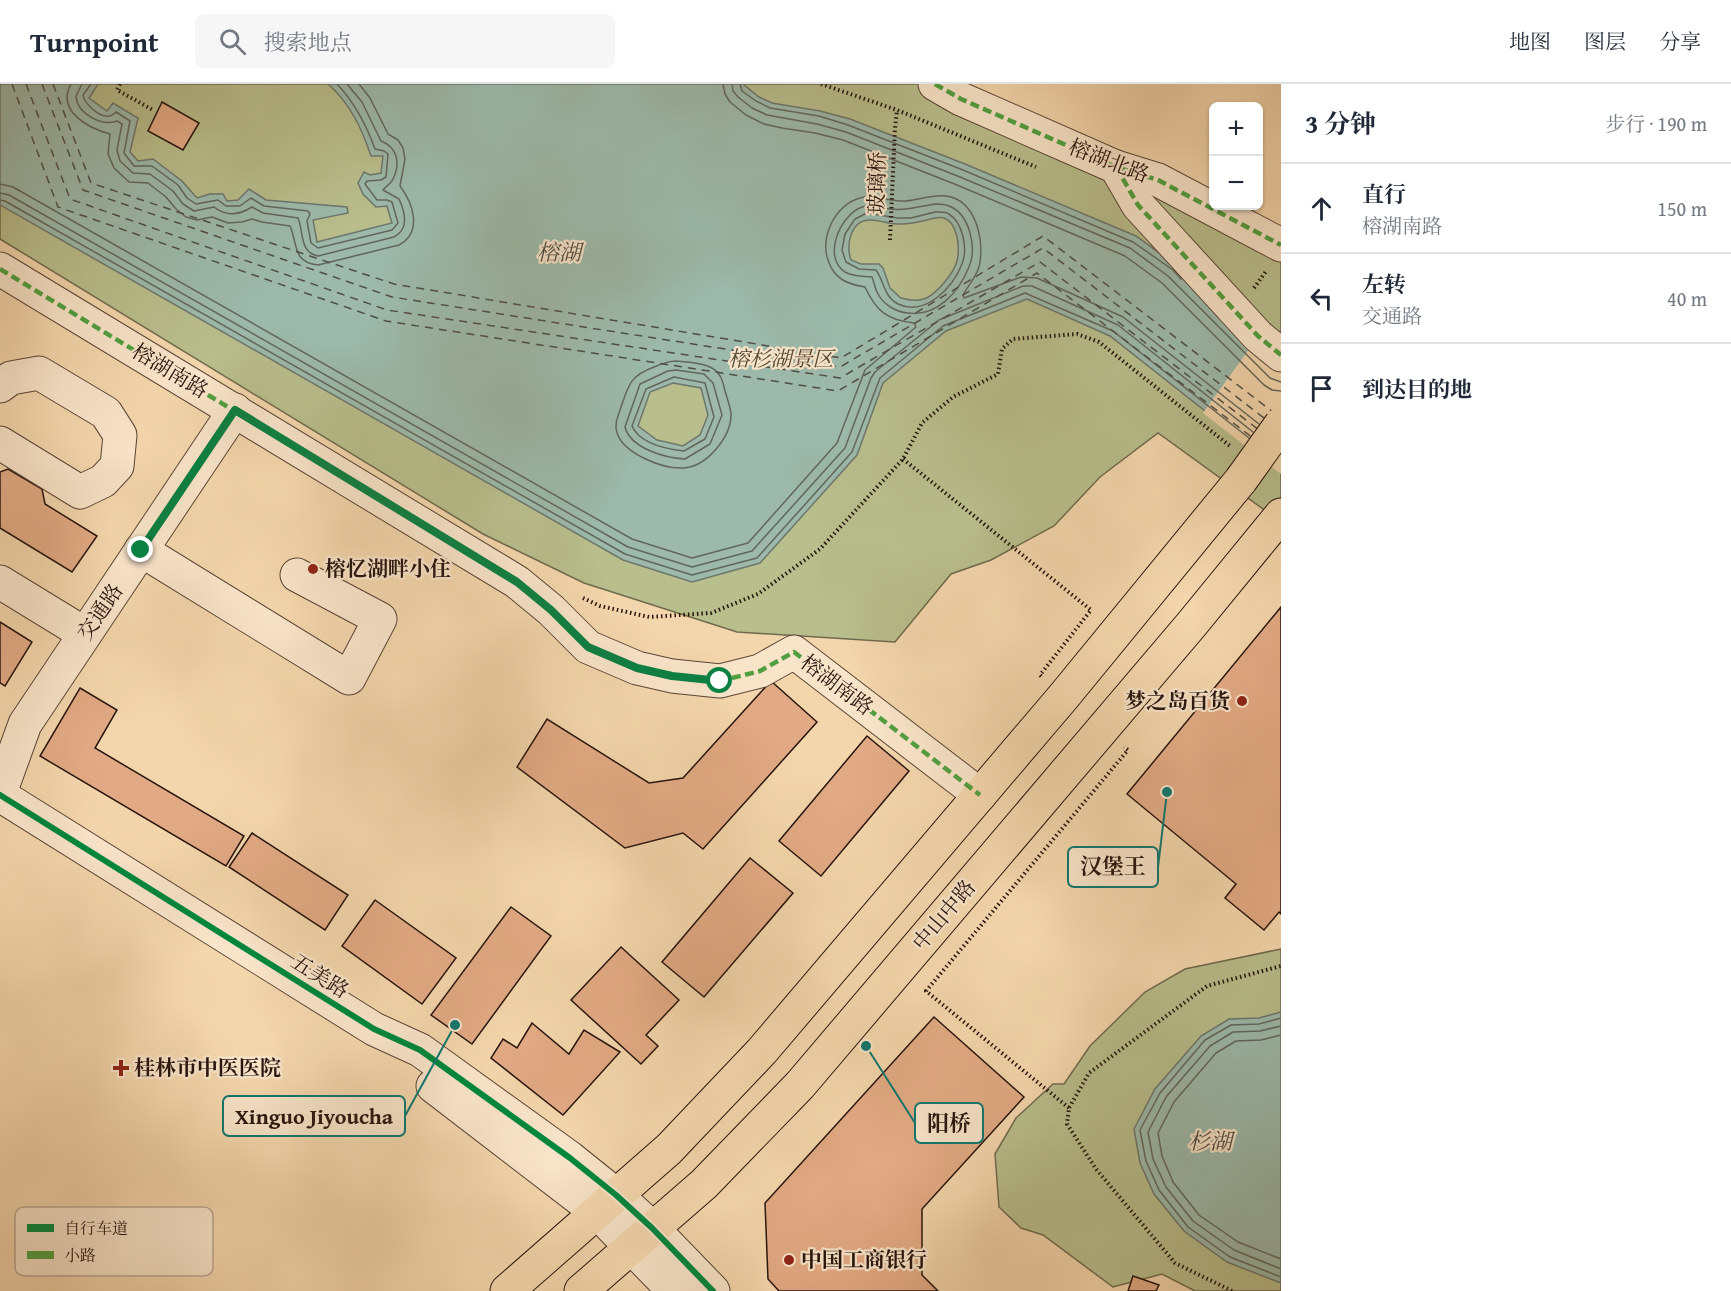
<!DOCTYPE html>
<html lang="zh">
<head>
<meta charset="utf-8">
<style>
  :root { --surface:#fff; --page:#f6f6f7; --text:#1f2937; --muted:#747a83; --line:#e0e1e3 }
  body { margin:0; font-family:"Gentium Book Plus","Noto Serif SC",serif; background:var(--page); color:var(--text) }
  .controls { position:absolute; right:18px; top:18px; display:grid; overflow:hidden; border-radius:9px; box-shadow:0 2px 4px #0004 }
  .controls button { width:54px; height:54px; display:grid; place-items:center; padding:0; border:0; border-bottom:2px solid var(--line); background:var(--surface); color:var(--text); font:30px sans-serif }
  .stop { position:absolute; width:18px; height:18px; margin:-14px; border:4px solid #0b8043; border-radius:50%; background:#fff }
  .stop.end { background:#0b8043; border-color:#fff; box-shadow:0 2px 6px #0008 }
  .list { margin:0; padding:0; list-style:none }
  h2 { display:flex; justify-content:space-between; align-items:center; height:78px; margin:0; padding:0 24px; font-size:26px }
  h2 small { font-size:20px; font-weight:400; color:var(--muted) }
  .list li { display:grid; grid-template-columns:39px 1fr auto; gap:18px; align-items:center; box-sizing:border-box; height:90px; padding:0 24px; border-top:2px solid var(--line) }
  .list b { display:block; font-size:22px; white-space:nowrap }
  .list p { margin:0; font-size:20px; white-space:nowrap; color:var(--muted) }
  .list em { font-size:20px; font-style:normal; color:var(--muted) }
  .icon { flex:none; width:33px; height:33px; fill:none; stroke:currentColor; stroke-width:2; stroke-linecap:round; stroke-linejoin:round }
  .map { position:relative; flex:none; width:1281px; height:1207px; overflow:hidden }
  header { display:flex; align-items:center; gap:36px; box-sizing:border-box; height:84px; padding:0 30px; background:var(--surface); border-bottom:2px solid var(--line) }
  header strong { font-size:28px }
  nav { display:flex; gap:33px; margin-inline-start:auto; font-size:21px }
  .search { width:420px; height:54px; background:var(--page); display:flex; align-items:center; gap:15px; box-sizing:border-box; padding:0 21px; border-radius:9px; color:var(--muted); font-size:22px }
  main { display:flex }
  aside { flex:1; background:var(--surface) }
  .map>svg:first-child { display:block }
</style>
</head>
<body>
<header>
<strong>Turnpoint</strong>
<div class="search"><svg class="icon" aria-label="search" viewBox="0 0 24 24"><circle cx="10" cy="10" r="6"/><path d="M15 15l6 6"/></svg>搜索地点</div>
<nav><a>地图</a><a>图层</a><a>分享</a></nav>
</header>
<main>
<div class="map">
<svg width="1281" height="1207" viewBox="0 0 1281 1207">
  <rect width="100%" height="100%" fill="#f4d6ac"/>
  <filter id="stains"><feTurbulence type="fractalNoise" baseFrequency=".00333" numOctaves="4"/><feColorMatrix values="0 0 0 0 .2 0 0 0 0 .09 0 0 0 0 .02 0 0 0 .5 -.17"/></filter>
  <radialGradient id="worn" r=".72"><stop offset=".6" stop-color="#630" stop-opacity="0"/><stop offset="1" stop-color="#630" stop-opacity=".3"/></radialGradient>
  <g fill="#b8be8c" stroke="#706a4e" stroke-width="1.5">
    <polygon points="0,0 919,0 1072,72 1281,174 1281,438 1158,349 1100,393 1054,442 991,476 951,490 895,558 737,548 584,499 483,450 0,155"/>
    <polygon points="1281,865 1281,1207 1195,1207 1162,1190 1113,1203 1043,1151 1021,1144 999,1123 995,1070 1016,1034 1053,1000 1064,1000 1090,962 1145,908 1185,885"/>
  </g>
  <g fill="#9cb9ab" stroke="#6d776d" stroke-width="1.5" fill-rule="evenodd">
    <path d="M0,0H98L89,14L107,27L113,19L138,34L130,68L138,77L153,75L182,97L197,114L210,110H223L227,117L238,116L249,105L266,116L347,123L348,129L313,136L317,158L392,139L387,122L376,123L363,110L358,99L364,88L370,91L381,89L383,72H371C362,45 350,19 328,0H743L759,13L772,19L820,27L850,35L965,80L1136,152L1177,182L1281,287V387L1110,252L1027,215L946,247L883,299L857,371L760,479L692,498L623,476L0,121ZM935,134C938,134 941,133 944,134C958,139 960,164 957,177C954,189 936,211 924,215C917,217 908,216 901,214L890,204L883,184L879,180H861L851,176C846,162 850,136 870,136C879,136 889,140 898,140C911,141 922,137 935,134ZM673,299L701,304L708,331L700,351L683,362L657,356L638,342L650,308Z"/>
    <polygon points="1281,928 1281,1199 1227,1178 1184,1147 1154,1110 1140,1079 1134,1045 1155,1005 1201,952 1229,935 1259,934"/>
  </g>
  <polygon fill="#f4d6ac" points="1255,257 1281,282 1281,390 1203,329"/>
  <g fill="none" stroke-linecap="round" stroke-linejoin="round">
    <g stroke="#62675d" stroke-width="1.5">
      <path d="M71,0C56,27 88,44 110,50L108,70L114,84L129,98L148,99L166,113L176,125L186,133L197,136L212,133L228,139L242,138L252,135L262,138L290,142C298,160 292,178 318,181L399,161C423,148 413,119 400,102L405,75L403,64L398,56L388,50L370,14L359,0"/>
      <path d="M82,0L76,12C77,29 101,43 117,37L122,40L117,66L120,77L133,89L150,90L173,107L183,120L194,127L214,123C227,133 239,131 252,123L263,129L298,134C304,148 299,168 318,172L394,153C410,145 405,128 399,115L383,106C386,102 391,100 393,95C401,79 397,63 381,57L362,18L347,0"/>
      <path d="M91,0L83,11C84,19 98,32 106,32C110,33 114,30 116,28L130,37L124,69L134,82H152L178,101L187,114L196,120L218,116L226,122H240L251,114L264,122L308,127L310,130L307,137L311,159L318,164L392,146L398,139L392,118L387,116H377L365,100L367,97L381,96L386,93L388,70L384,67L375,65C366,40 355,19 337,0"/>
      <polyline points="723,0 725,10 730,18 746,31 764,40 782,44 815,49 843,56 957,101 1125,172 1162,199 1264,301 1272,306 1281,307"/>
      <polyline points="732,0 733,7 738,13 752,24 767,31 817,40 846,48 960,93 1130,164 1168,192 1270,294 1281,298"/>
      <polyline points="740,0 742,7 756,17 770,24 819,32 848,41 963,86 1133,158 1173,186 1181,195"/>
      <path d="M0,100L13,103L632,455L692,474L748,459L837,359L865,286L916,243L914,239C887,236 876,227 865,203C847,200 834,195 828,176C819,151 838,116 865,113C879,112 892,118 906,117C920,116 932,110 946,112C977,116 985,159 979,183C976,193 968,202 963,211L964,214L1021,193L1037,194L1123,233L1259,340"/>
      <polyline points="0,109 9,111 628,463 692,483 752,467 845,364 871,294 875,288 939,236 1023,202 1032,202 1118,241 1253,348"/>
      <polyline points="0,116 5,117 625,470 692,491 757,474 852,368 880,294 943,242 1025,209 1113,247 1249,354"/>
      <path d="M936,120C940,120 945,120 949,122C970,130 977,164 969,183C959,208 937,233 908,229C896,228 884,221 878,210C875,205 874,198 872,193C862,192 854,193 845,188C822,173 840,131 862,123C868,121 875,123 881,124C906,128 913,123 936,120Z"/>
      <path d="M935,128C940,128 945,127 949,130C963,139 968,165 962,180C953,203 926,233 898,220C884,213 884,197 876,186L859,185L846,178L842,166L845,150L855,135L867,129L897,134H911Z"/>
      <path d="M676,277C687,278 702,278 712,284C721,289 723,298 725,307C727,314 730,322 731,329C732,352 707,383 683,384C663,385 624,370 617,349C614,340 618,332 621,323C629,300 630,292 654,283C661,280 668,277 676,277Z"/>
      <path d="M676,286L704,290L713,299L722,331L710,360L685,375C665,374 630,364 625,343L640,300L668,287Z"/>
      <path d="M674,293L705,299L714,333L705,355L684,367C666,365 640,360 632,342L646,305Z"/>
      <polyline points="1281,934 1259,940 1231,941 1205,956 1160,1009 1140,1046 1146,1077 1159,1106 1188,1143 1230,1173 1281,1193"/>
      <polyline points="1281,942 1260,947 1233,948 1210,962 1166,1013 1148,1048 1153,1075 1166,1103 1193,1137 1234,1166 1281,1185"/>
      <polyline points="1281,951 1261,956 1236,957 1216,969 1174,1018 1158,1049 1162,1072 1173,1098 1199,1131 1238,1158 1281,1175"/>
    </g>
    <g stroke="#504e46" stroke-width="1.5" stroke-dasharray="8 6" stroke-linecap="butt">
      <polyline points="12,0 58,123 386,237 838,307 1037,189 1253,354"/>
      <polyline points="26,0 70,115 387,226 840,294 1040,178 1259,346"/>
      <polyline points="42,0 83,106 392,213 840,283 1043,164 1264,334"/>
      <polyline points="53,0 91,99 394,200 841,274 1043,152 1273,328"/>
    </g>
  </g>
  <g fill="#e2aa84" stroke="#27150f" stroke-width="1.5">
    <polygon points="162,18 199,39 183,66 148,47"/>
    <polygon points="8,385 42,405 45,420 97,452 72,488 0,444 0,388"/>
    <polygon points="1281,523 1281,830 1279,828 1264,846 1225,814 1236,800 1127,710"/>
    <polygon points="0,538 32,558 5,602 0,599"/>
    <polygon points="771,597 817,638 703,765 683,749 625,764 517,683 547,635 649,699 683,694"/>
    <polygon points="80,604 117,626 95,664 244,752 226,782 40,672"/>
    <polygon points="867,652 909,687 821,792 779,757"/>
    <polygon points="252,749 348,811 325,846 229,783"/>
    <polygon points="750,774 793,809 704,913 662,878"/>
    <polygon points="375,816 456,874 422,920 342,862"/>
    <polygon points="511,823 551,852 472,960 431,931"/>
    <polygon points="621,863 679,916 646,951 658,962 641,980 571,916"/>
    <polygon points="934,933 1024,1013 922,1125 922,1191 938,1207 779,1207 768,1195 765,1119"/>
    <polygon points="532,939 569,970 584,946 620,968 563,1031 491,974 503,955 517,964"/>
    <polygon points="1133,1192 1159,1201 1156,1207 1128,1207"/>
  </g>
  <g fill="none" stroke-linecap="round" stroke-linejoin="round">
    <g stroke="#5a4536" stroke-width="35">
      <g id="minor">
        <polyline points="935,0 961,15 1116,83 1158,96 1281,161"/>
        <polyline points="1116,83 1138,121 1258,252 1281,271"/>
        <polyline points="0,185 517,498 551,526 588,563 637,584 672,592 720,597 760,587 794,568 980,711"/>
        <polyline points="0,302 11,294 39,289 106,329 120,351 117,382 103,397 80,408 0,359"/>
        <polyline points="141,466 349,594 380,535 297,491"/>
        <polyline points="0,498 85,550"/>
        <polyline points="0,709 25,640 235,326"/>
        <polyline points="0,711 374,945 420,966 570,1074 616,1111 652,1144 713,1207"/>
        <polyline points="433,1002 597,1128 674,1207"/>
      </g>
    </g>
    <g stroke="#27150f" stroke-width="35">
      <g id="highway">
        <polyline points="507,1207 669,1065 762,967 1064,612 1241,396"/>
        <polyline points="581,1207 704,1100 800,1001 1191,541 1281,431"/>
      </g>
    </g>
    <g stroke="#27150f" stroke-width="4" stroke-dasharray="1.5 3" stroke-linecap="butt">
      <polyline points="120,0 117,6 153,26"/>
      <polyline points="821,0 897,26 1036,83"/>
      <polyline points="890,156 895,44 897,26"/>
      <polyline points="1254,204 1267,186"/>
      <polyline points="903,375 1091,526 1040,591 1043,594"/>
      <polyline points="583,514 600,522 649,533 711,529 758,510 820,465 903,375 922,339 953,313 998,290 1002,265 1013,255 1077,250 1099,258 1230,362"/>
      <polyline points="1069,1024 926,907 1128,666 1124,663"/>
      <polyline points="1232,1207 1175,1179 1096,1085 1067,1040 1069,1024 1089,989 1207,902 1281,882"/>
    </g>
    <use href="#minor" stroke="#f8e4c9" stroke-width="33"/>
    <use href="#highway" stroke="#f4d6ac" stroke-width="33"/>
    <g stroke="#27150f" stroke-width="35" stroke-linecap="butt">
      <polyline id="highway-bridge" points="1241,396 1281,340"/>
    </g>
    <use href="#highway-bridge" stroke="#f4d6ac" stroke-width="33"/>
    <g stroke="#51a03f" stroke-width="4.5" stroke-dasharray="9 4.5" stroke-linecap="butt">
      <polyline points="935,0 961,15 1116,83 1158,96 1281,161"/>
      <polyline points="1116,83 1138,121 1258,252 1281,271"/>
      <polyline points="0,185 517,498 551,526 588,563 637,584 672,592 720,597 760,587 794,568 980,711"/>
    </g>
    <g stroke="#f8e4c9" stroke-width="10">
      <polyline id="cycleway" points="0,711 374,945 420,966 570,1074 616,1111 652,1144 713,1207"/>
    </g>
    <use href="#cycleway" stroke="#00873e" stroke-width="6"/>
  </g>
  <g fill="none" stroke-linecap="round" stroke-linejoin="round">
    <polyline stroke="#0b8043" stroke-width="8" points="141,466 235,326 517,498 551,526 588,563 637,584 672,592 720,597"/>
  </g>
  <g fill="#8f2418" stroke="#f8e4c9" stroke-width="2">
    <circle cx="313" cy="485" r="6"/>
    <circle cx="1242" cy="617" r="6"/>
    <path d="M118 975h6v6h6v6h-6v6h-6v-6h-6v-6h6z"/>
    <circle cx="789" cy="1176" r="6"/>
  </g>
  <g text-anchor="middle" stroke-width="4.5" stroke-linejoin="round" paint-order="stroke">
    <g font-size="21" fill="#27150f" stroke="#f8e4c9">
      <text transform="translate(1109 77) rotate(21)" y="7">榕湖北路</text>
      <text transform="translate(877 99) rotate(-88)" y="7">玻璃桥</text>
      <text transform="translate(170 287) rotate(31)" y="7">榕湖南路</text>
      <text transform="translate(100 528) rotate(-56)" y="7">交通路</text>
      <text transform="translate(837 601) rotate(37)" y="7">榕湖南路</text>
      <text transform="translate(944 831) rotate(-50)" y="7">中山中路</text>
      <text transform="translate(320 892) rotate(32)" y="7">五美路</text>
    </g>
    <g font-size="21" font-style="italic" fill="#524834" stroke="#f8e4c9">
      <text x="781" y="282">榕杉湖景区</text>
    </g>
    <g font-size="21" font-weight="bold" fill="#27150f" stroke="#f8e4c9" text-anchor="start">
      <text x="325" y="492">榕忆湖畔小住</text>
      <text x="1230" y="624" text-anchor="end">梦之岛百货</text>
      <text x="134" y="991">桂林市中医医院</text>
      <text x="801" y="1183">中国工商银行</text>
    </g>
    <g font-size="22" font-style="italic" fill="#504e46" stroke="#f8e4c9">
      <text x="559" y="176">榕湖</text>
      <text x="1210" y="1065">杉湖</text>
    </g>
  </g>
  <rect x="15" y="1123" width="198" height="69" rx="9" fill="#f8e4c9" stroke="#b9a691" stroke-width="1.5"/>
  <rect x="27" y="1140" width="27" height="8" fill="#00873e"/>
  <rect x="27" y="1167" width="27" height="8" fill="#51a03f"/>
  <g font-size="16" fill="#27150f">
    <text x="64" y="1150">自行车道</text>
    <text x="64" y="1177">小路</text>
  </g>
  <path fill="none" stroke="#0f766e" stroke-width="2" d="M1167 708L1158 783M455 941L405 1032M866 962L915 1039"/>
  <g fill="#0f766e" stroke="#f8e4c9" stroke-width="2">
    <circle cx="1167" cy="708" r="6"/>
    <circle cx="455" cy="941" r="6"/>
    <circle cx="866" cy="962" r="6"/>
  </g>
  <g fill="#f8e4c9" stroke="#0f766e" stroke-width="2">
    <rect x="1068" y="763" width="90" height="40" rx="6"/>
    <rect x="223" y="1012" width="182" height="40" rx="6"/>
    <rect x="915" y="1019" width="68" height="40" rx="6"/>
  </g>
  <g font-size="22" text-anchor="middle" font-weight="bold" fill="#27150f">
    <text x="1113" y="790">汉堡王</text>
    <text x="314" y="1040">Xinguo Jiyoucha</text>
    <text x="949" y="1047">阳桥</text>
  </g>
  <rect width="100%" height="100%" filter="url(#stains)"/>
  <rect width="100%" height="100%" fill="url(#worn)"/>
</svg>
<div class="controls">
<button>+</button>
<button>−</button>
</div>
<div class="stop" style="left:720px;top:597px"></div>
<div class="stop end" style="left:141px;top:466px"></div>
</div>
<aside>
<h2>3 分钟<small>步行 · 190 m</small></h2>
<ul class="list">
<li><svg class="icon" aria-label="ahead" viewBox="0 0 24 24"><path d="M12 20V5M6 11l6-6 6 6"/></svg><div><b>直行</b><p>榕湖南路</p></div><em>150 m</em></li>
<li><svg class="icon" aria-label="left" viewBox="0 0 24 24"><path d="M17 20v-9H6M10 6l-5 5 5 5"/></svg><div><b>左转</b><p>交通路</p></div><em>40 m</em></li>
<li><svg class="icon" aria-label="arrive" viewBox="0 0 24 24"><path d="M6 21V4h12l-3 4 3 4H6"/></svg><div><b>到达目的地</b></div></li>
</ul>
</aside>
</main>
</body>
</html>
